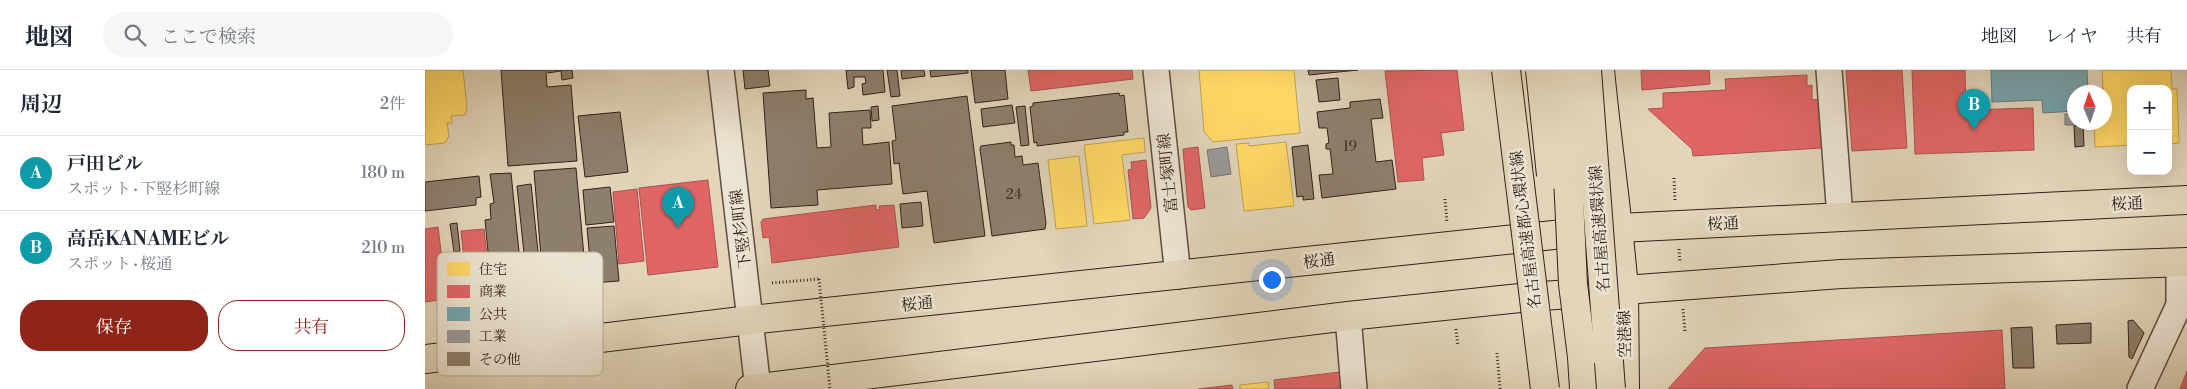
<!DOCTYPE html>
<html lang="ja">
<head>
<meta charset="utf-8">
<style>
  :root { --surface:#fff; --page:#f6f6f7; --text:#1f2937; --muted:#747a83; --line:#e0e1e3; --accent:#8f2418 }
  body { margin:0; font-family:"Libre Bodoni","Noto Serif JP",serif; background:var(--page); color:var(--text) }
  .controls { position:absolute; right:15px; top:15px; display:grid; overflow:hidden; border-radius:10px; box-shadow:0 5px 20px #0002 }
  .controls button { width:45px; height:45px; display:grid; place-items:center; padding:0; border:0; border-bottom:1px solid var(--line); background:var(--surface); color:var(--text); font:25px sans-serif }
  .compass { position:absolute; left:1642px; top:15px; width:45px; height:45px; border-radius:50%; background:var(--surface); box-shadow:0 5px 20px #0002; rotate:358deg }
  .you { position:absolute; left:846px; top:209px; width:18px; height:18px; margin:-12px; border:4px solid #fff; border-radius:50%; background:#1a73e8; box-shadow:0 0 0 8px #1a73e833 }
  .badge { display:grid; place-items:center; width:32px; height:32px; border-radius:50%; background:var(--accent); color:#fff; font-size:16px; font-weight:700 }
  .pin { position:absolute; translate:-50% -41px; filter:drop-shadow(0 1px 2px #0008) }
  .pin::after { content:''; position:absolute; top:26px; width:18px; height:15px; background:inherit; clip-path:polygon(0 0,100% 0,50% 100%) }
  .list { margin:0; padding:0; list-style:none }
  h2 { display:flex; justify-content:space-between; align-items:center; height:65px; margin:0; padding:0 20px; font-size:21px }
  h2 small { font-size:16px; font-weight:400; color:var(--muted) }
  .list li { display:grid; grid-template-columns:32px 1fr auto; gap:15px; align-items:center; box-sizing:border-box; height:75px; padding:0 20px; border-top:1px solid var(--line) }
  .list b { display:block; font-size:19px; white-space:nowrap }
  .list p { margin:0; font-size:16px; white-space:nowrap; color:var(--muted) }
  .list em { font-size:16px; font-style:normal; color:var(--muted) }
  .actions { display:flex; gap:10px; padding:15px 20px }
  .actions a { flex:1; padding:11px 0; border:1px solid var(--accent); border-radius:20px; text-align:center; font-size:18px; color:var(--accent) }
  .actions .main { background:var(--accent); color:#fff }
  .icon { flex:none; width:28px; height:28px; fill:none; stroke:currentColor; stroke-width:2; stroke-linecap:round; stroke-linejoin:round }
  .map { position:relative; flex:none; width:1762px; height:319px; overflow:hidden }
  header { display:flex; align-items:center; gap:30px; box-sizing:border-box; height:70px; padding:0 25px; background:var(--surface); border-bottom:1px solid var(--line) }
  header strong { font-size:24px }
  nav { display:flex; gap:28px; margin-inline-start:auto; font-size:18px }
  .search { width:350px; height:45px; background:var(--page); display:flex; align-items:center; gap:12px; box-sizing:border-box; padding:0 18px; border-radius:28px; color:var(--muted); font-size:19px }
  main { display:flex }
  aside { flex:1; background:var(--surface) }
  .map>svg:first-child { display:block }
</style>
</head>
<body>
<header>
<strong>地図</strong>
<div class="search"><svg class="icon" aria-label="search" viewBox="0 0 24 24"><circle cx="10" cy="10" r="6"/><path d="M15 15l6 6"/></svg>ここで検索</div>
<nav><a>地図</a><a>レイヤ</a><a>共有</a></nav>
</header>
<main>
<aside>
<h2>周辺<small>2件</small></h2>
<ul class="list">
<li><span class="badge" style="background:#0f9aa8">A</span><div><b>戸田ビル</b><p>スポット · 下竪杉町線</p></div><em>180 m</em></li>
<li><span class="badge" style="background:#0f9aa8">B</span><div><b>高岳KANAMEビル</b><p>スポット · 桜通</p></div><em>210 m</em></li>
</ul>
<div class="actions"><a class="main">保存</a><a>共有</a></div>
</aside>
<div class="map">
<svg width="1762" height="319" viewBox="0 0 1762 319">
  <rect width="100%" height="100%" fill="#e2d5ba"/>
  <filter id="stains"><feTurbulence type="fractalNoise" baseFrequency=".004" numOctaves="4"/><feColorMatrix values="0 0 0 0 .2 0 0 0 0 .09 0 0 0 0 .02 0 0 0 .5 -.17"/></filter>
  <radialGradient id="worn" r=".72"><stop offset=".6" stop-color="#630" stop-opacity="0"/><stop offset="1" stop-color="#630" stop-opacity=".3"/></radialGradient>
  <g fill="#ffd966" stroke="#c1a24f">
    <polygon points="0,0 38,0 42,38 40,45 26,46 27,53 22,53 24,66 20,73 0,75"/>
    <polygon points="774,0 869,0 875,63 788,72 779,62"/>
    <polygon points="1677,0 1746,0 1747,19 1752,19 1754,73 1743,74 1743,19 1706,19 1706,75 1670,77 1669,52 1680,52"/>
    <polygon points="719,68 720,82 697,85 705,150 669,154 659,75"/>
    <polygon points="861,72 869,136 819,141 811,74 824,73 824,76"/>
    <polygon points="654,86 662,156 631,159 623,90"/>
    <polygon points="843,312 844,319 815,319 815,315"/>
  </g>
  <g fill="#e06666" stroke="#ac514f">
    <polygon points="603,0 707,0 708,9 606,21"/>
    <polygon points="1032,0 1039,60 1016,63 1019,85 997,88 999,110 973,112 960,1"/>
    <polygon points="1216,0 1284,0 1285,14 1217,20"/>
    <polygon points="1421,0 1477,0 1482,78 1427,81"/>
    <polygon points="1487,0 1540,0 1541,40 1608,38 1609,80 1490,84"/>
    <polygon points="1382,5 1382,16 1387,15 1387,30 1394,29 1397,78 1268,86 1267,79 1223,39 1238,38 1238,23 1301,20 1300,9"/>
    <polygon points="773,77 780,138 766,140 763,137 758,79"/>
    <polygon points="721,90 726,138 719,148 708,149 703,100 707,99 706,92"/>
    <polygon points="283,110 293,197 223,205 214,118"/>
    <polygon points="212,119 219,191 194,194 188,122"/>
    <polygon points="451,135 451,140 455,139 454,136 469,135 474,177 347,193 344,167 338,168 336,152 338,149"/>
    <polygon points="13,157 22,229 0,232 0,159"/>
    <polygon points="59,159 66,225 43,227 36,161"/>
    <polygon points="1577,260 1580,319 1243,319 1280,278"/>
    <polygon points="1762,301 1762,319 1755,319"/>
    <polygon points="915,302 917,319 850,319 849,310"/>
    <polygon points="807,315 808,319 773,319"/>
  </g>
  <polygon fill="#76a5af" stroke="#617d82" points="1566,0 1662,0 1663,22 1650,22 1650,41 1618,43 1617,30 1567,32"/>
  <g fill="#999" stroke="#7a7573">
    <polygon points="1640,44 1650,44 1650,52 1665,52 1665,55 1640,55"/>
    <polygon points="802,77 806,104 786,107 782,80"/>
  </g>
  <g fill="#8d7f6d" stroke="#31211a">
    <polygon points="76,0 121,0 122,17 146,15 152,91 83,96"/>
    <polygon points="123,0 147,0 148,8 137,10 136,1 123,3"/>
    <polygon points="318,0 343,0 345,16 320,19"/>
    <polygon points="421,0 458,0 460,22 438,25 437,14 441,13 440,7 429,7 429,17 423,19"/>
    <polygon points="462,0 472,0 475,26 466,27"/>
    <polygon points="476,0 499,0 500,6 477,9"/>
    <polygon points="505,0 543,0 543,3 506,7"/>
    <polygon points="546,0 580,0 583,29 550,33"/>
    <polygon points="883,0 933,0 884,5"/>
    <polygon points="913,8 915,30 894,32 891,10"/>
    <polygon points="381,20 381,29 388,28 392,78 406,77 404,43 445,40 446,58 437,58 438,75 464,72 467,114 392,120 393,135 346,138 338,23"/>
    <polygon points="694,23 695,26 699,25 703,62 699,62 699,65 612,76 612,72 609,73 605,37 608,36 608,33"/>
    <polygon points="542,26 560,166 509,173 502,121 478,124 474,93 469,94 467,71 471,70 467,36"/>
    <polygon points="955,29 958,48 946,49 951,92 967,90 971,119 897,128 894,105 908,104 905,79 901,79 901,74 904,73 902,58 894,58 892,42 925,38 925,32"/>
    <polygon points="587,35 590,53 558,57 556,39"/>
    <polygon points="453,36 454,50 447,51 446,37"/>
    <polygon points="600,36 604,75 596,76 591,37"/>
    <polygon points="195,42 203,102 160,107 153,46"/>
    <polygon points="1658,55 1659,76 1650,77 1649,56"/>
    <polygon points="586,72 586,75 589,75 590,87 597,86 598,95 613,93 621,153 620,159 567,166 555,79 556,76"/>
    <polygon points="883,75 889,129 878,130 878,126 872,127 867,77"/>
    <polygon points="151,98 161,208 118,212 109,101"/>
    <polygon points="86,103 98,221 67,224 60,150 66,149 65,134 69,133 65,104"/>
    <polygon points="54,106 56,127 51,128 51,135 0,141 0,112"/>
    <polygon points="106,114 117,220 103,222 92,116"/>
    <polygon points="185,117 189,152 161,155 158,120"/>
    <polygon points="496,132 498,156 477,158 475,134"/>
    <polygon points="32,153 35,181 29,182 25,154"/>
    <polygon points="189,156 194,211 167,213 162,158"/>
    <polygon points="1708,250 1719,263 1707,289 1704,287 1703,251"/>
    <polygon points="1666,253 1666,273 1632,274 1631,255"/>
    <polygon points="1607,257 1609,298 1588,298 1586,258"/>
  </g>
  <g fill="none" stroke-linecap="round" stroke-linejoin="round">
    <g stroke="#5d4e42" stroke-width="28">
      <g id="minor">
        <polyline points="296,0 333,319"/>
        <polyline points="731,0 753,206"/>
        <polyline points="1404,0 1415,147"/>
        <polyline points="923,246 929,319"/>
        <polyline points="1715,319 1754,235 1754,193"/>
      </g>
    </g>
    <g stroke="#31211a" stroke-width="30">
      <polyline id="major" points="1199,219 1200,319"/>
    </g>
    <g stroke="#31211a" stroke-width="30">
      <g id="highway">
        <path d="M1175,0C1182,73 1193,146 1199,219"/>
        <polyline points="1157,287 1159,319"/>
        <polyline points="0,289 325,250 1194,158 1762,130"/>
        <polyline points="325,319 923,246 1104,227 1416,204 1762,192"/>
      </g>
    </g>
    <g stroke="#31211a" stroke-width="3" stroke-dasharray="1 2.5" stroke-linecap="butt">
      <polyline points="1249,108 1250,130"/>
      <polyline points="1020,129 1022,153"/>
      <polyline points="1254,179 1255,193"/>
      <polyline points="347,213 394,209"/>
      <polyline points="1258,239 1260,262"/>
      <polyline points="1031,259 1033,276"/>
      <polyline points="1072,283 1075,319"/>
    </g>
    <use href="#minor" stroke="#ece4d2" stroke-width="25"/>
    <use href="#major" stroke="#e2d5ba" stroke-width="28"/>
    <use href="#highway" stroke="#e2d5ba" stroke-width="28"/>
    <g stroke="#31211a" stroke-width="30" stroke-linecap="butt">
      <g id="highway-bridge">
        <polyline points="1081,0 1120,319"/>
        <polyline points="1115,0 1126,105"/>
        <polyline points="1138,0 1148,214 1157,287"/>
        <polyline points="1162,0 1186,319"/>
      </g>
    </g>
    <polyline stroke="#31211a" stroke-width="3" stroke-dasharray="1 2.5" stroke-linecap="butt" points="394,209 405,319"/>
    <use href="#highway-bridge" stroke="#e2d5ba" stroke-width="28"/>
  </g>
  <g text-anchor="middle" stroke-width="5" stroke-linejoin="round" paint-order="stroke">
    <g font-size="14" fill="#48382f">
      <text x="925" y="81">19</text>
      <text x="589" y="129">24</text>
    </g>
    <g font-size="16" fill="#31211a" stroke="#ece4d2">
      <text transform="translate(742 103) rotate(-96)" y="6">富士塚町線</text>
      <text transform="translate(1702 133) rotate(-3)" y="6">桜通</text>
      <text transform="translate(1298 153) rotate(-3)" y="6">桜通</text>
      <text transform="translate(315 159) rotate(-97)" y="6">下竪杉町線</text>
      <text transform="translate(1174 159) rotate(-94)" y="6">名古屋高速環状線</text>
      <text transform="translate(1100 160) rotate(-97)" y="6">名古屋高速都心環状線</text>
      <text transform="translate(894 190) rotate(-7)" y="6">桜通</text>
      <text transform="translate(492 233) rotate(-6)" y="6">桜通</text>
      <text transform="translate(1199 264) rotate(-91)" y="6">空港線</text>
    </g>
  </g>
  <rect x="12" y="182" width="166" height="124" rx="8" fill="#ece4d2" stroke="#b4aa9b" stroke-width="1"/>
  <rect x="22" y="192" width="23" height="14" fill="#ffd966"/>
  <rect x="22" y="215" width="23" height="13" fill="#e06666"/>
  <rect x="22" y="237" width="23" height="14" fill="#76a5af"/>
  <rect x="22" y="260" width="23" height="13" fill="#999"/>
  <rect x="22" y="282" width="23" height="14" fill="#8d7f6d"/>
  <g font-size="14" fill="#31211a">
    <text x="54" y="204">住宅</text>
    <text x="54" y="226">商業</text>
    <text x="54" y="249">公共</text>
    <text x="54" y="271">工業</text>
    <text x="54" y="294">その他</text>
  </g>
  <rect width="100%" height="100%" filter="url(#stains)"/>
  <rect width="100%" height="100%" fill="url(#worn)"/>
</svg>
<div class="controls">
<button>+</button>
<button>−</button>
</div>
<svg class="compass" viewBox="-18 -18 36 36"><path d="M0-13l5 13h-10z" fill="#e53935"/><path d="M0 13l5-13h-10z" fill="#747a83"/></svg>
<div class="you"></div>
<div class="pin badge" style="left:253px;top:158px;background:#0f9aa8">A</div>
<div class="pin badge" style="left:1549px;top:60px;background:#0f9aa8">B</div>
</div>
</main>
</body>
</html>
